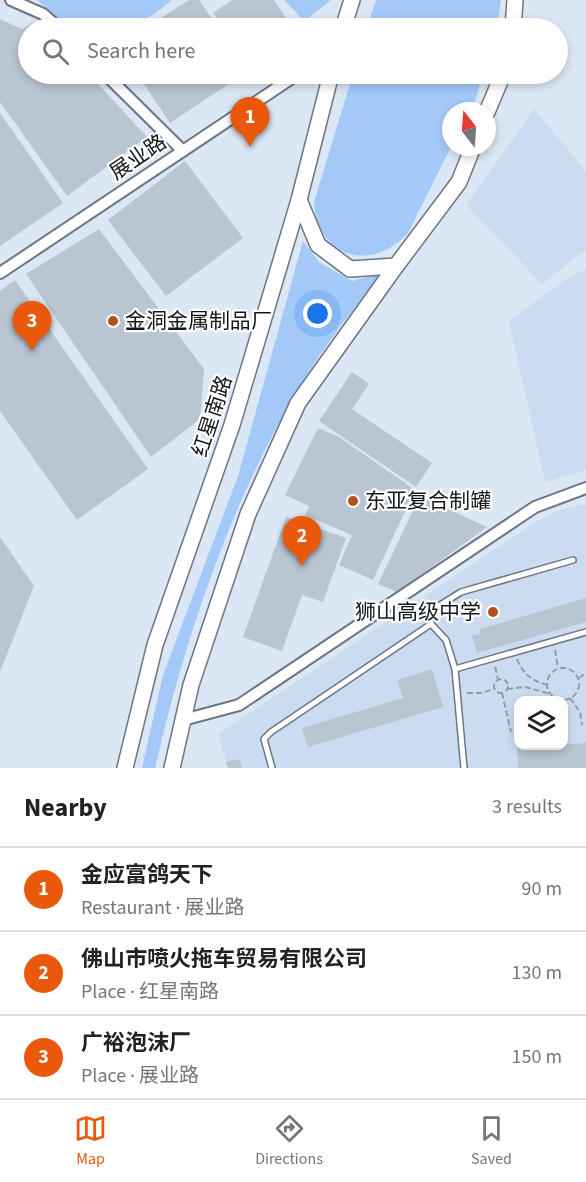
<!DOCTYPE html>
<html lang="en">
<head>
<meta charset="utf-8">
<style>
  :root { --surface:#fff; --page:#f2f2f2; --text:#222; --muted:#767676; --line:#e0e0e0; --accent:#ea580c }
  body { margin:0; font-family:"Source Sans 3","Noto Sans SC",sans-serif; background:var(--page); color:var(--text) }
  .controls { position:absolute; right:18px; bottom:18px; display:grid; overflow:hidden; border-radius:12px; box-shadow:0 3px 9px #0003 }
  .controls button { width:54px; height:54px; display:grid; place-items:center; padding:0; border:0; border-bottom:2px solid var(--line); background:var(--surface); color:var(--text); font:30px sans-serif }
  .compass { position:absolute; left:442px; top:102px; width:54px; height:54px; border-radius:50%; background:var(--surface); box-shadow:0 3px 9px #0003; rotate:343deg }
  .you { position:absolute; left:318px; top:314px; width:21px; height:21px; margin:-15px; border:4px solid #fff; border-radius:50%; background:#1a73e8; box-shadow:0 0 0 9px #1a73e833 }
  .badge { display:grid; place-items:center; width:39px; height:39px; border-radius:50%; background:var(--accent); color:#fff; font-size:20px; font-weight:700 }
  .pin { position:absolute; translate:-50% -50px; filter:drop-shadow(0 2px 3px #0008) }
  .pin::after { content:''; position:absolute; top:32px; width:21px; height:18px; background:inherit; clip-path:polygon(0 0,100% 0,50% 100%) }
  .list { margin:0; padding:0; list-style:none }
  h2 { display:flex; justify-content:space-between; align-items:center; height:78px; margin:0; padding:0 24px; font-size:26px }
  h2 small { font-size:20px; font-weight:400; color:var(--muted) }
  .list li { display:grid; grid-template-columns:39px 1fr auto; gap:18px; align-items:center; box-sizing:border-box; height:84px; padding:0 24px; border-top:2px solid var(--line) }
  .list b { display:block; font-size:22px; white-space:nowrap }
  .list p { margin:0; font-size:20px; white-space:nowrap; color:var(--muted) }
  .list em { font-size:20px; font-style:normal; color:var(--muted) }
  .icon { flex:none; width:33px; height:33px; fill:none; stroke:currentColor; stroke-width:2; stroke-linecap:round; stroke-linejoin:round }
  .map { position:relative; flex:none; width:586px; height:768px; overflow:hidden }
  .search { position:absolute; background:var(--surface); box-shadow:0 3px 9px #0003; left:18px; right:18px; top:18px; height:66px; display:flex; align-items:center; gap:15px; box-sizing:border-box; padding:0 21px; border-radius:33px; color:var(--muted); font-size:22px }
  .sheet { height:330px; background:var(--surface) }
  nav { display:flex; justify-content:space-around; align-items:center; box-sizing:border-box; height:84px; border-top:2px solid var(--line); background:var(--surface); font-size:16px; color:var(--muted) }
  nav a { display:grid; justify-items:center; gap:3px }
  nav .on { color:var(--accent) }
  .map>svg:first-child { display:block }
</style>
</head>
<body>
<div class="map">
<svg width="586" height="768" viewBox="0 0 586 768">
  <rect width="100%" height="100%" fill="#dce7f6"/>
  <g fill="#ccdcf0" fill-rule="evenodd">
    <polygon points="534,109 586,171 586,250 542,284 466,205"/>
    <polygon points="586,270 586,470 545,482 509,321 575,273"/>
    <path d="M580,505H586V768H228L218,734L534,523L556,511ZM518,700H564V746H518Z"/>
  </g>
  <g fill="#a3c9f8">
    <polygon points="37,0 172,0 153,15 121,28 70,28"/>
    <polygon points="284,0 331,0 304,21"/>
    <polygon points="376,0 501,0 497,28 367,28"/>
    <path d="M353,74H482L476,99L469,111H451V147L408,233C379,265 334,265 317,221C315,215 315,208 314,202Z"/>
    <path d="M303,241L319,262L352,281L382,273C352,311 321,349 297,391C230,504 184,641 155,768H142L163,675L238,476Z"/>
  </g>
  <g fill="#bac5d2">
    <polygon points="189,0 199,0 218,28 145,28"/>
    <polygon points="232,0 274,0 293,28 224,28 213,13"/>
    <polygon points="0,19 22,29 34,22 39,28 28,28 28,74 73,74 77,79 85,74 89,74 147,137 67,196 0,102"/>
    <polygon points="137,74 244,74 170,123"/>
    <polygon points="0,113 63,203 0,246"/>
    <polygon points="185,161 243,238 166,296 108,220"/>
    <polygon points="99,229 204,369 200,419 151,457 26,274"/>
    <polygon points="15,280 148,469 77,520 0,411 0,291"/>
    <polygon points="352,372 369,384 352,409 432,463 416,487 319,421"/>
    <polygon points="318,428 339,437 415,490 373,580 339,565 352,535 305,515 309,506 285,495"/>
    <polygon points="420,496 487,527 397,592 378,584"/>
    <polygon points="286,517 346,538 323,602 302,595 282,651 243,637"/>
    <polygon points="0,537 34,586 0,672"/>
    <polygon points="586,598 586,622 477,653 472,636 481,634 480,629"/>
    <polygon points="432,669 443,707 308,747 302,728 403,698 397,680"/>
    <polygon points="586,743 586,768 518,768 517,748"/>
    <polygon points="239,759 242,768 228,768 226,762"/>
  </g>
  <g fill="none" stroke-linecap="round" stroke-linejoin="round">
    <g stroke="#6c7682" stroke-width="8">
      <g id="service">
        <polyline points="455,669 586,632"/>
        <polyline points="272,768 264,739 271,732 431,624"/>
        <polyline points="464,768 455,669 446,640 431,624 429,612 461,592 573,560"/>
      </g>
    </g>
    <g stroke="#6c7682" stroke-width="14">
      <g id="minor">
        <polyline points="11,0 43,14 59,28"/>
        <polyline points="105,74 183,151"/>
        <polyline points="0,273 298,74"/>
        <polyline points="183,720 239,705 535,507 586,488"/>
      </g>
    </g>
    <g stroke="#6c7682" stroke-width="18">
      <g id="secondary">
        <polyline points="343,28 352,0"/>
        <polyline points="513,28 515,0"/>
        <polyline points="487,112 503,74"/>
        <polyline points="299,200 318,245 350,269 396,266"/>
        <polyline points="125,768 155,645 232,425 299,200 331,74"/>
        <polyline points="172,768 191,685 248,514 298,403 396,266 459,182 473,147"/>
      </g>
    </g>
    <g stroke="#939ca7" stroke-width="2" stroke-dasharray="6 3" stroke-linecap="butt">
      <polyline points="555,650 558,668"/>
      <path d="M517,659C523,674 532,681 548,685"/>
      <polyline points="495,667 498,679"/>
      <circle cx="563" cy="684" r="16"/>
      <polyline points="579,678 586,673"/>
      <circle cx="501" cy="686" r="7"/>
      <polyline points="507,689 525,687 551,694"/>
      <polyline points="467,693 482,693 494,689"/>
      <polyline points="502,693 511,732"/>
      <polyline points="570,698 580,712 582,725"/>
    </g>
    <use href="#service" stroke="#fff" stroke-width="5"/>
    <use href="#minor" stroke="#fff" stroke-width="10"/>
    <use href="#secondary" stroke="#fff" stroke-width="15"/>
  </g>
  <g fill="#b5511f" stroke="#fff" stroke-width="2">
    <circle cx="113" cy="321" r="6"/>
    <circle cx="353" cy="501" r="6"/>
    <circle cx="493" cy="612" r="6"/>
  </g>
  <g text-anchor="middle" stroke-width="4.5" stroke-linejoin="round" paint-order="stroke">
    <g font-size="21" fill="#13171b" stroke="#fff">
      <text transform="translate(138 157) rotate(-34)" y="7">展业路</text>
      <text transform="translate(212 416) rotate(-72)" y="7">红星南路</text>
    </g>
    <g font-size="21" fill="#13171b" stroke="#fff" text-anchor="start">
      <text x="125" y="328">金洞金属制品厂</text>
      <text x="365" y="508">东亚复合制罐</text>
      <text x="481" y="619" text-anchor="end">狮山高级中学</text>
    </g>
  </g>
</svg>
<div class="controls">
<button><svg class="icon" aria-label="layers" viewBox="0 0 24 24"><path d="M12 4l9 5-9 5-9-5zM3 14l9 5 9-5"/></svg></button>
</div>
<svg class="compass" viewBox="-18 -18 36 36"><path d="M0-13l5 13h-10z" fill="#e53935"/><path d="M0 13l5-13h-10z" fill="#767676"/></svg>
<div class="you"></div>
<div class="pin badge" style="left:250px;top:147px">1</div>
<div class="pin badge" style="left:302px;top:566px">2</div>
<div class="pin badge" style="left:32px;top:351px">3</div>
<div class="search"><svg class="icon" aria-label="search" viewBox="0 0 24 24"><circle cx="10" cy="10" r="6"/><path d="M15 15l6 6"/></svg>Search here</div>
</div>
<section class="sheet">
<h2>Nearby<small>3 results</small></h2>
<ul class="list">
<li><span class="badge">1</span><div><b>金应富鸽天下</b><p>Restaurant · 展业路</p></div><em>90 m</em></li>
<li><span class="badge">2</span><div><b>佛山市喷火拖车贸易有限公司</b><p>Place · 红星南路</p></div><em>130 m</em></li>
<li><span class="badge">3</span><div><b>广裕泡沫厂</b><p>Place · 展业路</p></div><em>150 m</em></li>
</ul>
</section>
<nav>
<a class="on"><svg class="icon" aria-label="map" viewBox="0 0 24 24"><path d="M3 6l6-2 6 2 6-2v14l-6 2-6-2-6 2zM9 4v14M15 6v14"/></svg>Map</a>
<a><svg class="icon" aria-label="directions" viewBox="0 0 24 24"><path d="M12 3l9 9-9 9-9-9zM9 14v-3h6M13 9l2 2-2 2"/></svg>Directions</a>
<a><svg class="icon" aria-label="saved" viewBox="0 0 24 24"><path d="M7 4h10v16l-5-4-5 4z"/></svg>Saved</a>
</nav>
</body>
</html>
